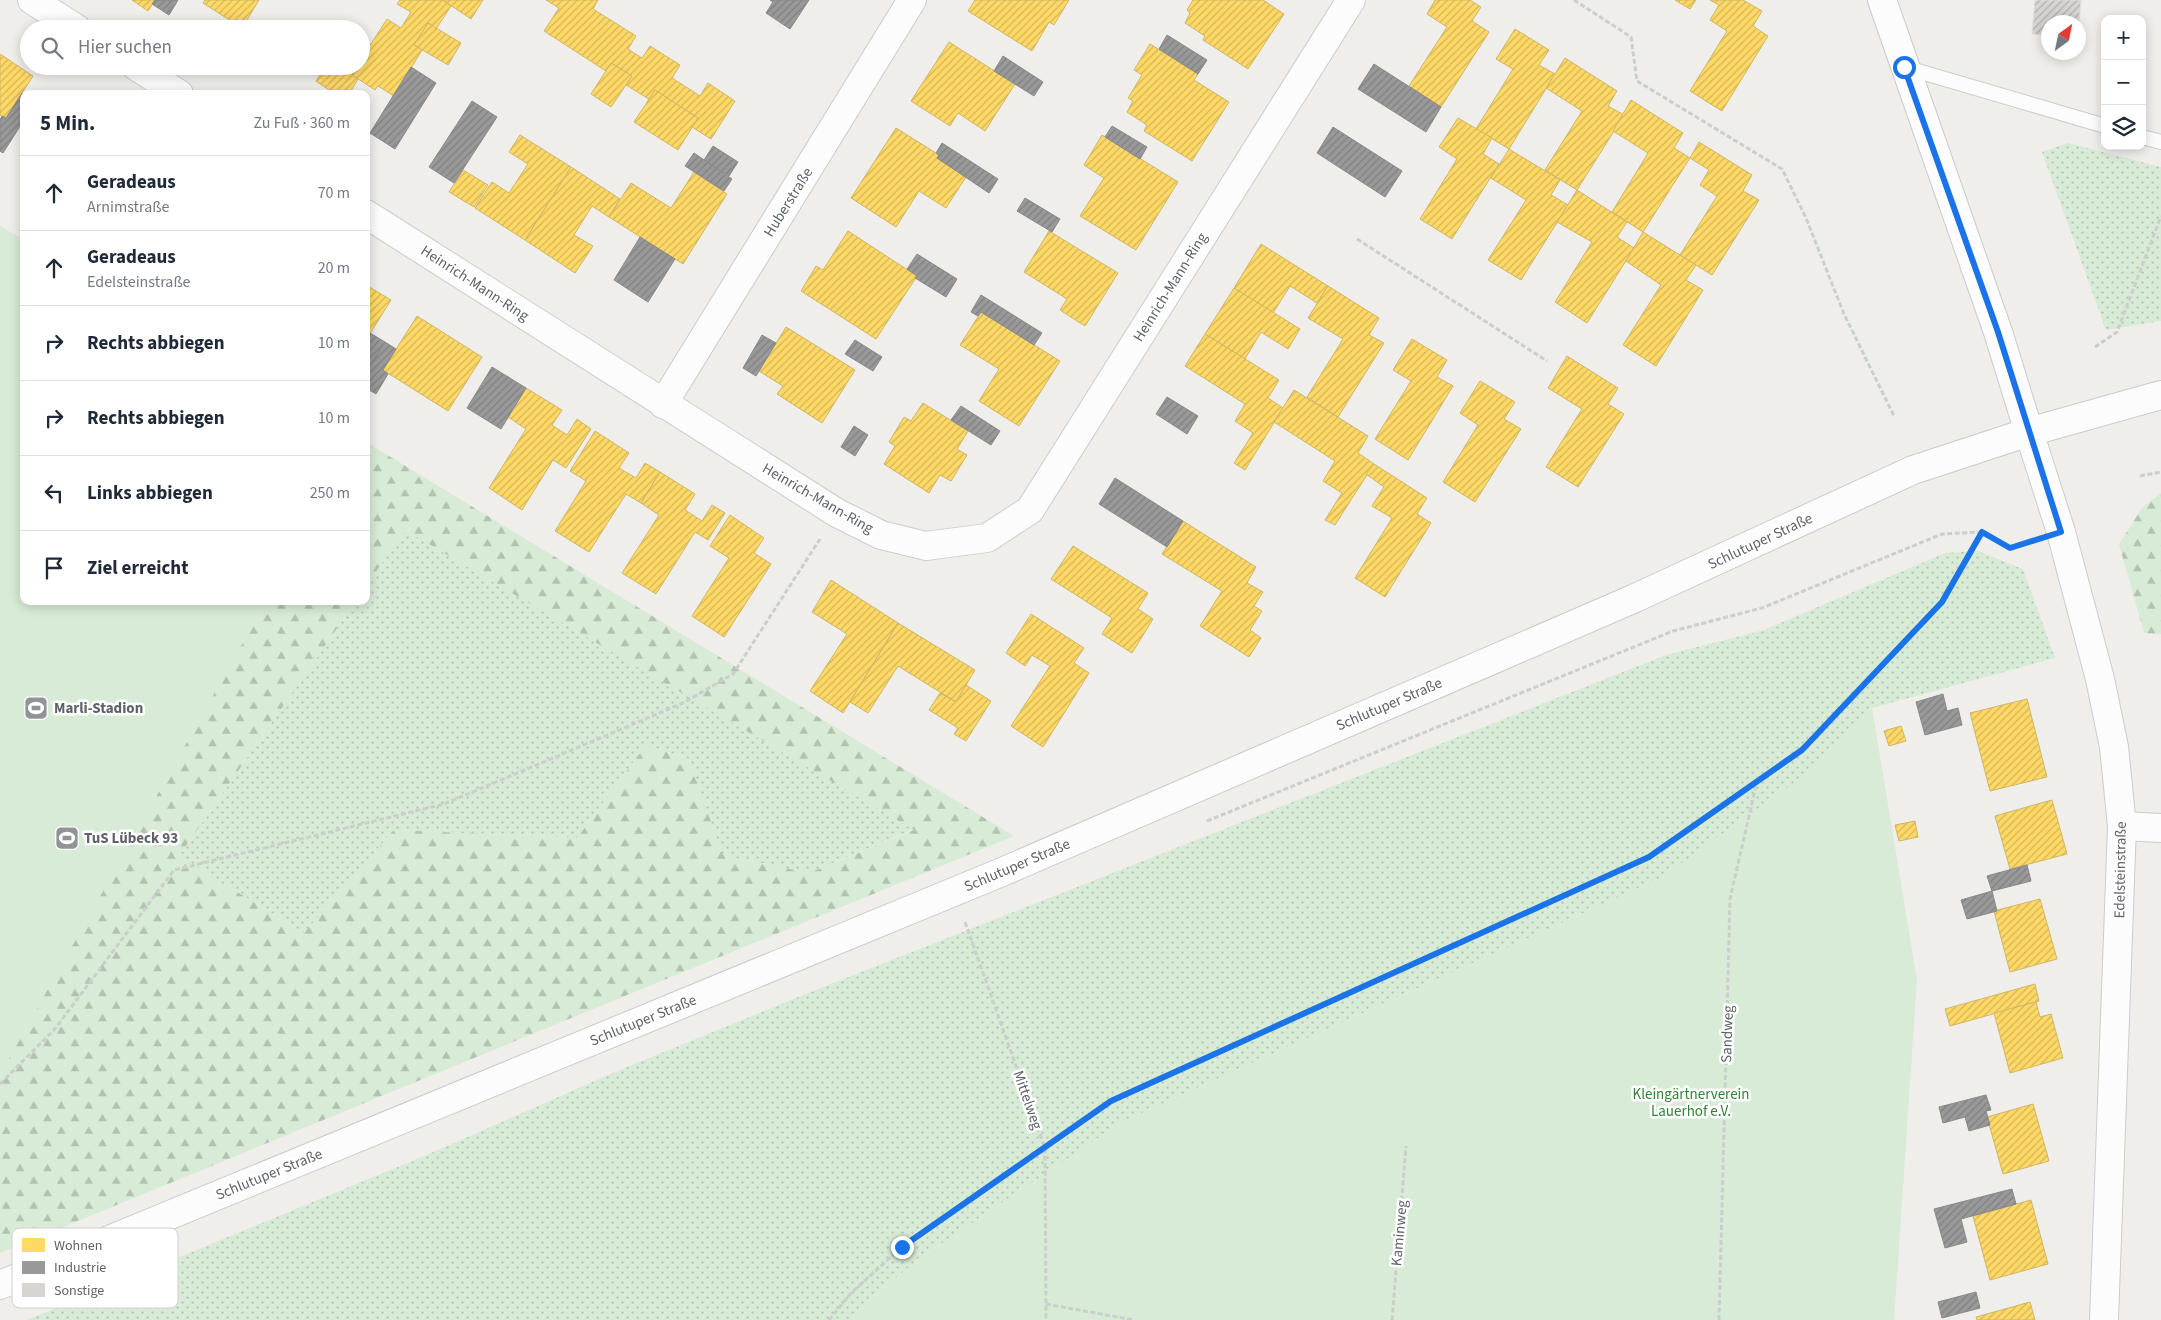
<!DOCTYPE html>
<html lang="de">
<head>
<meta charset="utf-8">
<style>
  :root { --surface:#fff; --page:#f2f2f3; --text:#1f2937; --muted:#747a83; --line:#e0e1e3 }
  body { margin:0; font-family:"Source Sans 3",sans-serif; background:var(--page); color:var(--text) }
  .controls { position:absolute; right:15px; top:15px; display:grid; overflow:hidden; border-radius:10px; box-shadow:0 2px 12px #0003 }
  .controls button { width:45px; height:45px; display:grid; place-items:center; padding:0; border:0; border-bottom:1px solid var(--line); background:var(--surface); color:var(--text); font:25px sans-serif }
  .compass { position:absolute; left:2041px; top:15px; width:45px; height:45px; border-radius:50%; background:var(--surface); box-shadow:0 2px 12px #0003; rotate:33deg }
  .stop { position:absolute; width:15px; height:15px; margin:-11px; border:4px solid #1a73e8; border-radius:50%; background:#fff }
  .stop.end { background:#1a73e8; border-color:#fff; box-shadow:0 1px 5px #0008 }
  .list { margin:0; padding:0; list-style:none }
  h2 { display:flex; justify-content:space-between; align-items:center; height:65px; margin:0; padding:0 20px; font-size:21px }
  h2 small { font-size:16px; font-weight:400; color:var(--muted) }
  .list li { display:grid; grid-template-columns:32px 1fr auto; gap:15px; align-items:center; box-sizing:border-box; height:75px; padding:0 20px; border-top:1px solid var(--line) }
  .list b { display:block; font-size:19px; white-space:nowrap }
  .list p { margin:0; font-size:16px; white-space:nowrap; color:var(--muted) }
  .list em { font-size:16px; font-style:normal; color:var(--muted) }
  .icon { flex:none; width:28px; height:28px; fill:none; stroke:currentColor; stroke-width:2; stroke-linecap:round; stroke-linejoin:round }
  .map { position:relative; flex:none; width:2161px; height:1320px; overflow:hidden }
  .search { position:absolute; background:var(--surface); box-shadow:0 2px 12px #0003; left:20px; top:20px; width:350px; height:55px; display:flex; align-items:center; gap:12px; box-sizing:border-box; padding:0 18px; border-radius:28px; color:var(--muted); font-size:19px }
  .panel { position:absolute; background:var(--surface); box-shadow:0 2px 12px #0003; left:20px; top:90px; width:350px; height:515px; border-radius:10px }
  .map>svg:first-child { display:block }
</style>
</head>
<body>
<div class="map">
<svg width="2161" height="1320" viewBox="0 0 2161 1320">
  <defs>
    <pattern id="grass-dots" width="8" height="8" patternUnits="userSpaceOnUse" patternTransform="scale(1.25)"><rect width="8" height="8" fill="#d8ebd6"/><path d="M2 2h.1M6 6h.1" fill="none" stroke="#b2c2b1" stroke-width="1.8" stroke-linecap="round"/></pattern>
    <pattern id="forest-firs" width="22" height="20" patternUnits="userSpaceOnUse" patternTransform="scale(1.25)"><rect width="22" height="20" fill="#d8ebd6"/><path d="M5 1l3.5 6h-7zM16 11l3.5 6h-7z" fill="#b2c2b1"/></pattern>
    <pattern id="homes-hatch" width="6" height="6" patternUnits="userSpaceOnUse" patternTransform="scale(1.25)"><rect width="6" height="6" fill="#ffd966"/><path d="M-1 1l2-2M0 6l6-6M5 7l2-2" fill="none" stroke="#d2b458"/></pattern>
    <pattern id="industry-hatch" width="6" height="6" patternUnits="userSpaceOnUse" patternTransform="scale(1.25)"><rect width="6" height="6" fill="#999"/><path d="M-1 1l2-2M0 6l6-6M5 7l2-2" fill="none" stroke="#808081"/></pattern>
    <pattern id="building-hatch" width="6" height="6" patternUnits="userSpaceOnUse" patternTransform="scale(1.25)"><rect width="6" height="6" fill="#d6d5d3"/><path d="M-1 1l2-2M0 6l6-6M5 7l2-2" fill="none" stroke="#b1b0af"/></pattern>
  </defs>
  <rect width="100%" height="100%" fill="#efeeea"/>
  <g fill="url(#grass-dots)">
    <polygon points="2068,143 2161,167 2161,321 2106,330 2042,152"/>
    <polygon points="405,530 914,829 809,873 722,855 689,759 646,745 577,838 394,830 304,933 179,856 356,601 366,601 366,586"/>
    <polygon points="1978,551 2023,569 2055,658 1872,708 1816,767 1661,878 1122,1122 916,1261 865,1305 854,1320 27,1320 429,1154 615,1072 808,993 1666,655 1764,630 1945,553"/>
  </g>
  <g fill="url(#forest-firs)">
    <polygon points="366,442 1014,836 0,1253 0,1074 266,601 356,601 179,856 304,933 394,830 577,838 646,745 689,759 723,855 809,873 914,830 405,530 366,586"/>
    <polygon points="2161,493 2161,634 2144,633 2119,544 2142,508"/>
  </g>
  <g fill="#d8ebd6">
    <polygon points="0,226 24,240 24,601 266,601 0,1074"/>
    <polygon points="1872,708 1917,980 1894,1320 854,1320 865,1305 916,1261 1122,1122 1661,878 1816,767"/>
  </g>
  <g fill="url(#homes-hatch)" stroke="#cfb667">
    <polygon points="132,0 155,0 148,11"/>
    <polygon points="205,0 259,0 242,28 203,3"/>
    <polygon points="400,0 443,0 451,6 436,29 428,23 414,45 422,50 394,96 378,86 375,90 352,75 357,66 361,66 361,42 369,47 387,19 401,28 411,12 397,4"/>
    <polygon points="443,0 483,0 471,19"/>
    <polygon points="546,0 598,0 593,9 636,36 628,49 642,58 650,46 680,65 672,78 700,96 708,83 735,101 711,139 692,127 698,118 655,90 649,99 626,85 632,76 611,63 606,71 544,31 559,8"/>
    <polygon points="975,0 1069,0 1054,25 1049,22 1032,51 968,11"/>
    <polygon points="1193,0 1263,0 1284,14 1248,69 1203,40 1205,36 1185,23 1190,13 1187,10"/>
    <polygon points="1435,0 1470,0 1481,7 1472,21 1489,32 1441,107 1409,86 1447,27 1427,14"/>
    <polygon points="1675,0 1696,0 1690,9"/>
    <polygon points="1710,0 1743,0 1762,11 1753,26 1768,36 1722,111 1690,91 1727,31 1710,20 1719,5"/>
    <polygon points="428,23 461,43 448,65 414,45"/>
    <polygon points="1515,29 1549,50 1539,65 1555,74 1509,149 1476,129 1513,69 1496,59"/>
    <polygon points="949,42 1015,84 985,131 958,113 950,126 911,101"/>
    <polygon points="1150,44 1198,74 1194,80 1229,102 1192,161 1144,131 1147,125 1127,112 1133,101 1128,98 1142,75 1134,70"/>
    <polygon points="0,54 33,76 6,118 0,115"/>
    <polygon points="1565,58 1617,91 1608,106 1624,115 1577,190 1545,170 1582,111 1546,88"/>
    <polygon points="611,63 632,76 611,107 591,94"/>
    <polygon points="325,66 357,66 352,75 358,79 349,94 335,94 316,81"/>
    <polygon points="655,90 698,118 678,150 634,122"/>
    <polygon points="1631,100 1683,133 1674,148 1690,158 1643,232 1612,212 1648,153 1613,131"/>
    <polygon points="1458,118 1492,138 1483,154 1499,164 1452,239 1420,219 1457,159 1439,147"/>
    <polygon points="896,128 939,155 937,158 966,177 946,208 919,191 896,227 851,198"/>
    <polygon points="520,135 571,167 525,240 475,208 492,182 509,193 528,164 509,152"/>
    <polygon points="1102,135 1178,182 1136,250 1080,216 1104,178 1084,165"/>
    <polygon points="1699,142 1752,175 1743,191 1759,200 1712,275 1680,255 1717,196 1700,185 1709,170 1690,158"/>
    <polygon points="1509,149 1560,180 1551,195 1568,205 1521,280 1488,260 1526,200 1491,178"/>
    <polygon points="571,167 620,199 609,217 592,206 574,235 593,246 575,273 525,240"/>
    <polygon points="463,170 488,185 474,207 449,192"/>
    <polygon points="694,172 727,194 683,264 609,217 631,183 671,208"/>
    <polygon points="1577,190 1627,222 1617,237 1634,248 1587,323 1555,302 1592,242 1557,222"/>
    <polygon points="848,231 917,276 876,339 801,291 816,266 823,270"/>
    <polygon points="1049,231 1118,273 1085,326 1060,310 1067,299 1024,272"/>
    <polygon points="1643,232 1696,265 1686,280 1703,290 1656,366 1623,345 1661,285 1626,261"/>
    <polygon points="1261,244 1328,286 1317,303 1290,286 1273,313 1234,288"/>
    <polygon points="366,285 391,300 366,340"/>
    <polygon points="1328,286 1379,318 1369,335 1384,343 1338,417 1307,397 1343,339 1308,318"/>
    <polygon points="1234,288 1300,329 1288,349 1261,332 1245,359 1205,334"/>
    <polygon points="981,312 1060,361 1019,426 979,401 999,369 960,345"/>
    <polygon points="417,316 482,357 448,411 383,370"/>
    <polygon points="786,327 855,370 822,423 777,394 783,386 759,371"/>
    <polygon points="1205,334 1279,380 1268,398 1283,408 1245,470 1234,463 1253,433 1235,421 1245,404 1185,366"/>
    <polygon points="1412,339 1447,360 1437,377 1453,386 1408,460 1375,439 1411,381 1393,370"/>
    <polygon points="1567,356 1618,388 1608,404 1624,414 1578,487 1546,467 1582,409 1548,388"/>
    <polygon points="1480,381 1515,402 1504,419 1521,429 1475,502 1443,482 1478,425 1460,413"/>
    <polygon points="526,388 562,410 552,425 567,435 577,419 591,429 566,468 553,460 522,510 489,488 526,429 508,417"/>
    <polygon points="1294,390 1368,436 1358,453 1374,464 1335,525 1325,520 1342,493 1323,481 1335,461 1274,422"/>
    <polygon points="923,403 968,431 957,449 967,455 951,481 940,475 929,493 884,464 895,446 889,442 904,417 911,421"/>
    <polygon points="595,431 629,453 619,468 636,478 645,463 660,472 641,503 626,494 589,552 555,531 586,481 570,471"/>
    <polygon points="1374,464 1427,498 1417,514 1431,523 1385,597 1355,578 1392,518 1372,506 1384,487 1366,474"/>
    <polygon points="660,472 695,494 685,510 702,521 712,505 725,513 708,540 695,532 656,594 622,573 659,515 641,503"/>
    <polygon points="730,515 764,538 754,553 771,564 724,637 692,616 729,558 710,546"/>
    <polygon points="1183,521 1256,567 1247,583 1263,592 1254,606 1262,611 1250,630 1261,638 1249,657 1200,626 1222,591 1162,554"/>
    <polygon points="1073,546 1148,593 1138,609 1153,619 1132,653 1102,634 1112,618 1051,579"/>
    <polygon points="831,580 898,623 843,713 810,691 847,634 812,612"/>
    <polygon points="1031,614 1084,648 1074,663 1089,673 1043,747 1011,726 1050,666 1032,655 1025,666 1006,653"/>
    <polygon points="898,623 975,670 956,702 898,666 868,713 850,702"/>
    <polygon points="966,685 991,701 966,741 954,734 958,728 929,710 940,693 956,702"/>
    <polygon points="2027,699 2047,777 1990,791 1970,713"/>
    <polygon points="1901,726 1906,741 1889,746 1884,731"/>
    <polygon points="2052,800 2067,854 2010,869 1995,816"/>
    <polygon points="1915,821 1918,837 1899,841 1895,825"/>
    <polygon points="2040,899 2057,959 2010,972 1994,911"/>
    <polygon points="2035,984 2039,1001 1950,1026 1945,1009"/>
    <polygon points="2036,1002 2040,1017 2051,1014 2063,1058 2010,1073 1994,1013"/>
    <polygon points="2033,1104 2049,1161 2003,1174 1987,1117"/>
    <polygon points="2031,1200 2048,1264 1990,1280 1973,1216"/>
    <polygon points="2030,1302 2035,1320 1977,1320 1976,1317"/>
  </g>
  <g fill="url(#industry-hatch)" stroke="#88898a">
    <polygon points="155,0 178,0 169,15 152,4"/>
    <polygon points="770,0 809,0 790,29 766,13 773,2"/>
    <polygon points="1167,35 1207,60 1198,74 1159,49"/>
    <polygon points="1003,56 1043,82 1034,96 994,71"/>
    <polygon points="1374,64 1441,107 1426,132 1358,89"/>
    <polygon points="411,67 436,83 395,149 370,133"/>
    <polygon points="22,93 24,95 24,120 3,153 0,151 0,120 2,116 6,118"/>
    <polygon points="472,101 497,117 454,183 429,167"/>
    <polygon points="1112,126 1147,147 1140,159 1105,137"/>
    <polygon points="1333,127 1402,171 1385,197 1317,153"/>
    <polygon points="942,143 998,179 989,193 937,158 939,155 936,153"/>
    <polygon points="713,146 738,162 729,176 704,160"/>
    <polygon points="694,153 732,179 724,191 685,166"/>
    <polygon points="1025,198 1060,219 1052,232 1017,211"/>
    <polygon points="640,237 675,259 648,302 614,280"/>
    <polygon points="917,254 957,279 946,297 915,278 917,276 907,269"/>
    <polygon points="981,295 1042,333 1034,345 981,312 978,316 971,312"/>
    <polygon points="370,333 385,342 366,372 366,340"/>
    <polygon points="762,335 776,343 756,376 743,368"/>
    <polygon points="855,340 882,357 873,371 845,354"/>
    <polygon points="385,342 396,349 383,370 388,374 376,394 366,388 366,372"/>
    <polygon points="492,367 526,388 501,429 467,408"/>
    <polygon points="1167,397 1198,416 1187,434 1156,414"/>
    <polygon points="961,406 1000,431 991,445 951,420"/>
    <polygon points="854,426 868,435 855,456 841,447"/>
    <polygon points="1115,478 1183,521 1167,547 1099,504"/>
    <polygon points="1943,694 1947,711 1958,708 1962,725 1925,735 1916,702"/>
    <polygon points="2027,865 2031,881 1992,891 1987,876"/>
    <polygon points="1992,891 1997,911 1967,919 1961,900"/>
    <polygon points="1986,1095 1991,1110 1986,1111 1990,1125 1969,1131 1965,1117 1943,1123 1939,1107"/>
    <polygon points="2012,1189 2016,1204 1961,1219 1967,1242 1945,1248 1934,1209"/>
    <polygon points="1976,1292 1980,1308 1942,1318 1938,1302"/>
  </g>
  <polygon fill="url(#building-hatch)" stroke="#deddd9" points="2035,0 2081,0 2078,30 2078,22 2048,22 2048,35 2032,34"/>
  <g fill="none" stroke-linecap="round" stroke-linejoin="round">
    <g stroke="#cbcccc" stroke-width="16">
      <g id="service">
        <polyline points="1904,67 2105,126"/>
        <polyline points="2142,137 2161,142"/>
      </g>
    </g>
    <g stroke="#cbcccc" stroke-width="30">
      <g id="minor">
        <polyline points="32,0 77,29"/>
        <polyline points="136,66 179,94"/>
        <polyline points="366,214 837,513 881,535 926,546 987,538 1030,510 1351,0"/>
        <polyline points="663,404 912,0"/>
        <polyline points="2029,432 2061,532 2100,679 2114,747 2122,826 2104,1320"/>
        <polyline points="2122,826 2161,828"/>
      </g>
    </g>
    <g stroke="#cacacb" stroke-width="30">
      <g id="secondary">
        <polyline points="1882,0 1998,332 2029,432"/>
        <polyline points="0,1285 1002,872 1633,599 1913,470 2029,432 2161,395"/>
      </g>
    </g>
    <g stroke="#cacfcc" stroke-width="3" stroke-dasharray="5 2.5" stroke-linecap="butt">
      <polyline points="1574,0 1631,37 1637,81 1782,169 1806,218 1844,314 1894,416"/>
      <polyline points="1357,239 1547,361"/>
      <polyline points="2095,347 2117,332 2161,216"/>
      <polyline points="2140,476 2161,472"/>
      <polyline points="1207,821 1673,631 1762,608 1942,534 1982,532 2010,548 2031,541"/>
      <polyline points="965,922 1045,1148 1046,1320"/>
      <polyline points="0,1084 54,1030 174,870 444,804 683,703 733,674 820,539"/>
      <polyline points="1046,1304 1134,1320"/>
      <polyline points="829,1320 851,1293 902,1247 1111,1101 1649,857 1801,750 1942,602 1981,532"/>
      <polyline points="1392,1320 1406,1146"/>
      <polyline points="1719,1320 1730,899 1757,781"/>
    </g>
    <use href="#service" stroke="#fdfcfc" stroke-width="14"/>
    <use href="#minor" stroke="#fdfcfc" stroke-width="28"/>
    <use href="#secondary" stroke="#fdfcfc" stroke-width="28"/>
  </g>
  <g fill="none" stroke-linecap="round" stroke-linejoin="round">
    <polyline stroke="#1a73e8" stroke-width="6" points="902,1247 1111,1101 1649,857 1802,750 1942,602 1982,532 2010,548 2061,532 1998,332 1904,67"/>
  </g>
  <defs>
    <g id="stadium-square" transform="scale(1.25)"><rect x="-9" y="-9" width="18" height="18" rx="4" fill="#919496" stroke="#fff"/><path d="M0-5a6.5 5 0 1 0 0 10a6.5 5 0 1 0 0-10ZM-3.5-1.8h7v3.6h-7Z" fill="#fff"/></g>
  </defs>
  <g fill-rule="evenodd">
    <use href="#stadium-square" x="36" y="708"/>
    <use href="#stadium-square" x="67" y="838"/>
  </g>
  <g text-anchor="middle" stroke-width="5" stroke-linejoin="round" paint-order="stroke">
    <g font-size="15" fill="#5f6368" stroke="#fff">
      <text transform="translate(788 202) rotate(-58)" y="5">Huberstraße</text>
      <text transform="translate(475 283) rotate(33)" y="5">Heinrich-Mann-Ring</text>
      <text transform="translate(1170 287) rotate(-58)" y="5">Heinrich-Mann-Ring</text>
      <text transform="translate(818 498) rotate(30)" y="5">Heinrich-Mann-Ring</text>
      <text transform="translate(1760 541) rotate(-25)" y="5">Schlutuper Straße</text>
      <text transform="translate(1389 704) rotate(-23)" y="5">Schlutuper Straße</text>
      <text transform="translate(1017 865) rotate(-23)" y="5">Schlutuper Straße</text>
      <text transform="translate(2120 870) rotate(-89)" y="5">Edelsteinstraße</text>
      <text transform="translate(643 1020) rotate(-22)" y="5">Schlutuper Straße</text>
      <text transform="translate(1727 1034) rotate(-88)" y="5">Sandweg</text>
      <text transform="translate(1028 1100) rotate(71)" y="5">Mittelweg</text>
      <text transform="translate(269 1174) rotate(-22)" y="5">Schlutuper Straße</text>
      <text transform="translate(1399 1233) rotate(-85)" y="5">Kaminweg</text>
    </g>
    <g font-size="15" font-weight="bold" fill="#5f6368" stroke="#fff" text-anchor="start">
      <text x="54" y="713">Marli-Stadion</text>
      <text x="84" y="843">TuS Lübeck 93</text>
    </g>
    <g font-size="15" fill="#348238" stroke="#fff">
      <text x="1691" y="1099">Kleingärtnerverein<tspan x="1691" dy="17">Lauerhof e.V.</tspan></text>
    </g>
  </g>
  <rect x="12" y="1228" width="166" height="80" rx="8" fill="#fff" stroke="#cfd0d2" stroke-width="1"/>
  <rect x="22" y="1238" width="23" height="14" fill="#ffd966"/>
  <rect x="22" y="1261" width="23" height="13" fill="#999"/>
  <rect x="22" y="1283" width="23" height="14" fill="#d6d5d3"/>
  <g font-size="14" fill="#5f6368">
    <text x="54" y="1250">Wohnen</text>
    <text x="54" y="1272">Industrie</text>
    <text x="54" y="1295">Sonstige</text>
  </g>
</svg>
<div class="controls">
<button>+</button>
<button>−</button>
<button><svg class="icon" aria-label="layers" viewBox="0 0 24 24"><path d="M12 4l9 5-9 5-9-5zM3 14l9 5 9-5"/></svg></button>
</div>
<svg class="compass" viewBox="-18 -18 36 36"><path d="M0-13l5 13h-10z" fill="#e53935"/><path d="M0 13l5-13h-10z" fill="#747a83"/></svg>
<div class="stop" style="left:1904px;top:67px"></div>
<div class="stop end" style="left:902px;top:1247px"></div>
<div class="search"><svg class="icon" aria-label="search" viewBox="0 0 24 24"><circle cx="10" cy="10" r="6"/><path d="M15 15l6 6"/></svg>Hier suchen</div>
<section class="panel">
<h2>5 Min.<small>Zu Fuß · 360 m</small></h2>
<ul class="list">
<li><svg class="icon" aria-label="ahead" viewBox="0 0 24 24"><path d="M12 20V5M6 11l6-6 6 6"/></svg><div><b>Geradeaus</b><p>Arnimstraße</p></div><em>70 m</em></li>
<li><svg class="icon" aria-label="ahead" viewBox="0 0 24 24"><path d="M12 20V5M6 11l6-6 6 6"/></svg><div><b>Geradeaus</b><p>Edelsteinstraße</p></div><em>20 m</em></li>
<li><svg class="icon" aria-label="right" viewBox="0 0 24 24"><path d="M7 20v-9h11M14 6l5 5-5 5"/></svg><div><b>Rechts abbiegen</b></div><em>10 m</em></li>
<li><svg class="icon" aria-label="right" viewBox="0 0 24 24"><path d="M7 20v-9h11M14 6l5 5-5 5"/></svg><div><b>Rechts abbiegen</b></div><em>10 m</em></li>
<li><svg class="icon" aria-label="left" viewBox="0 0 24 24"><path d="M17 20v-9H6M10 6l-5 5 5 5"/></svg><div><b>Links abbiegen</b></div><em>250 m</em></li>
<li><svg class="icon" aria-label="arrive" viewBox="0 0 24 24"><path d="M6 21V4h12l-3 4 3 4H6"/></svg><div><b>Ziel erreicht</b></div></li>
</ul>
</section>
</div>
</body>
</html>
